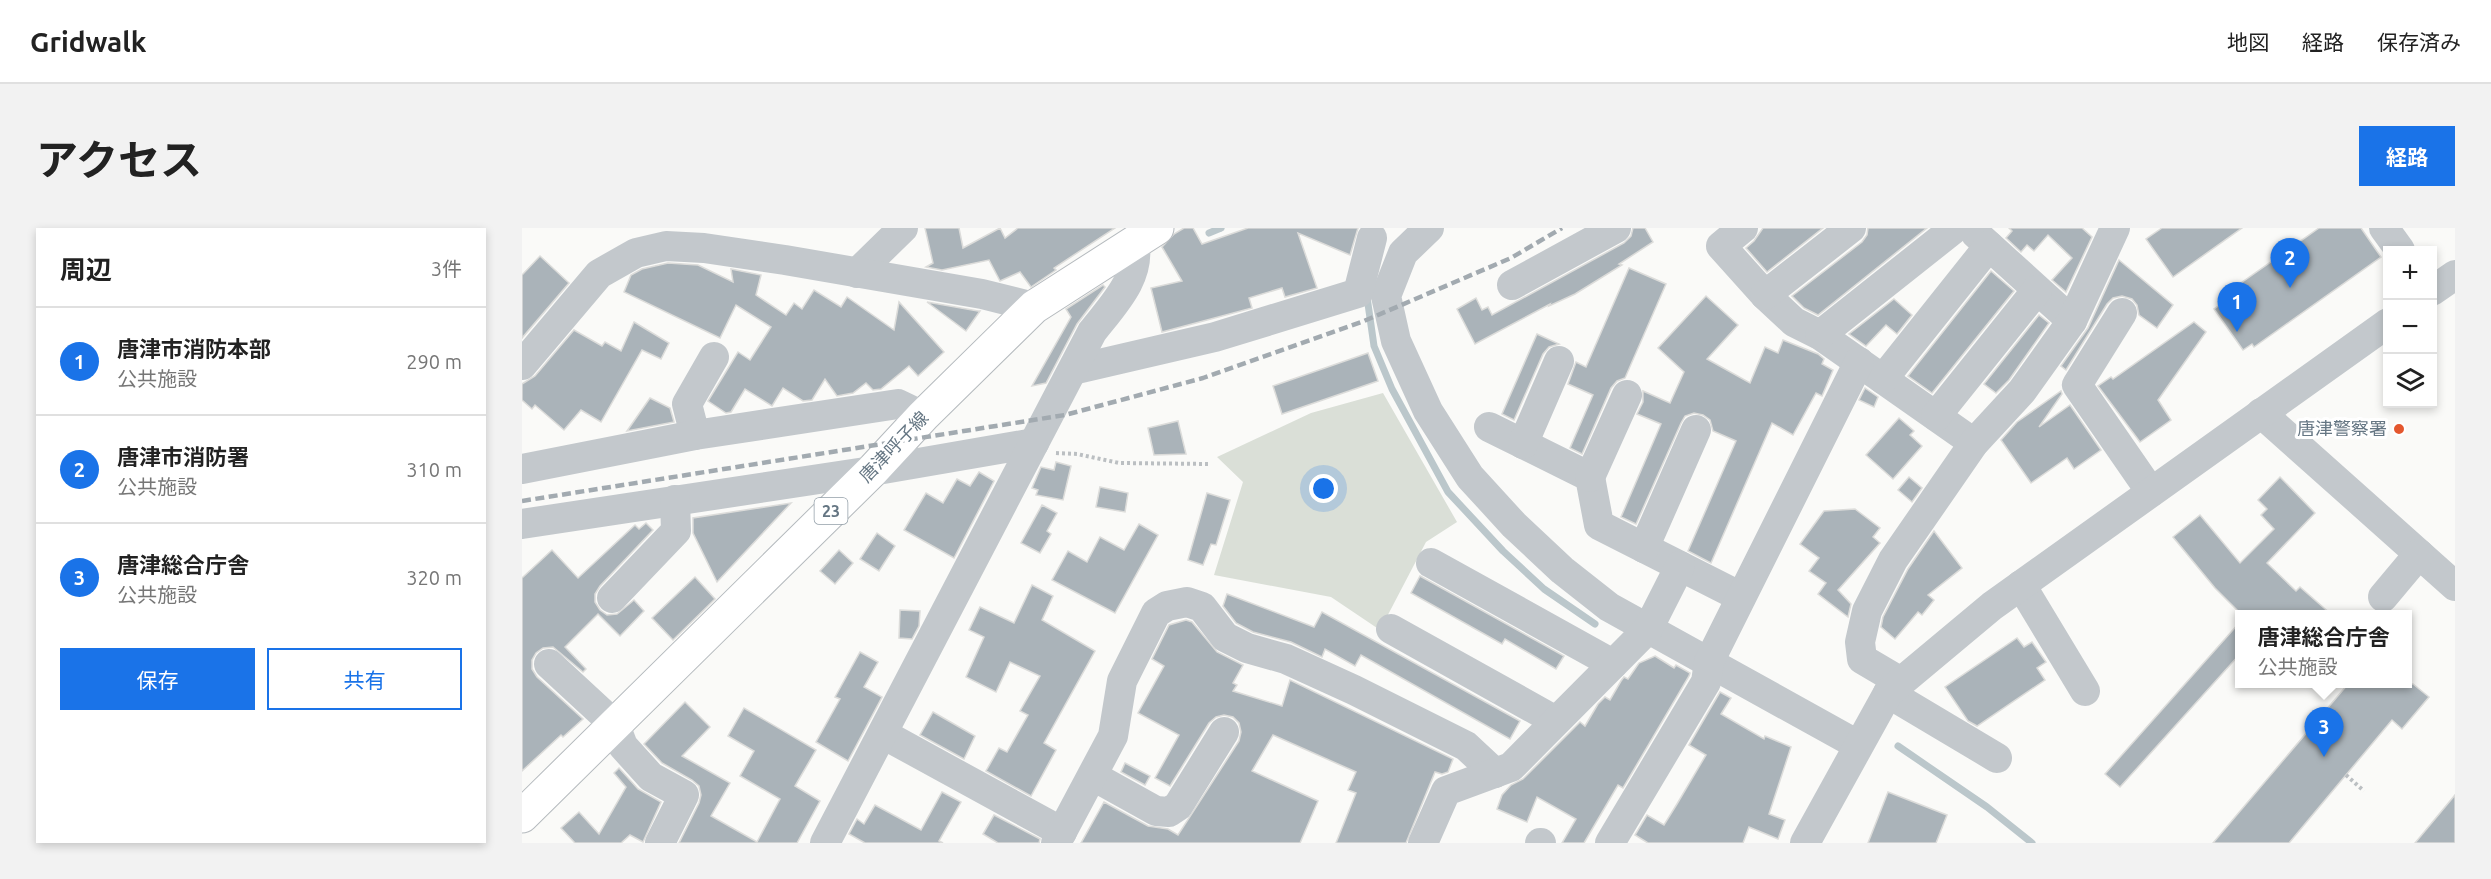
<!DOCTYPE html>
<html lang="ja">
<head>
<meta charset="utf-8">
<style>
  :root { --surface:#fff; --page:#f2f2f2; --text:#222; --muted:#767676; --line:#e0e0e0; --accent:#1a73e8 }
  body { margin:0; font-family:Ubuntu,"Noto Sans JP",sans-serif; background:var(--page); color:var(--text) }
  .controls { position:absolute; right:18px; top:18px; display:grid; overflow:hidden; border-radius:0px; box-shadow:0 3px 9px #0003 }
  .controls button { width:54px; height:54px; display:grid; place-items:center; padding:0; border:0; border-bottom:2px solid var(--line); background:var(--surface); color:var(--text); font:30px sans-serif }
  .you { position:absolute; left:802px; top:261px; width:21px; height:21px; margin:-15px; border:4px solid #fff; border-radius:50%; background:#1a73e8; box-shadow:0 0 0 9px #1a73e833 }
  .badge { display:grid; place-items:center; width:39px; height:39px; border-radius:50%; background:var(--accent); color:#fff; font-size:20px; font-weight:700 }
  .pin { position:absolute; translate:-50% -50px; filter:drop-shadow(0 2px 3px #0008) }
  .pin::after { content:''; position:absolute; top:32px; width:21px; height:18px; background:inherit; clip-path:polygon(0 0,100% 0,50% 100%) }
  .popup { position:absolute; left:1713px; top:382px; width:177px; height:78px; box-sizing:border-box; display:grid; place-content:center; border-radius:0px; background:var(--surface); filter:drop-shadow(0 2px 4px #0005); font-size:20px; white-space:nowrap; color:var(--muted) }
  .popup b { font-size:22px; color:var(--text) }
  .popup::after { content:''; position:absolute; left:50%; top:100%; margin-left:-12px; border:12px solid transparent; border-top-color:var(--surface) }
  .list { margin:0; padding:0; list-style:none }
  h2 { display:flex; justify-content:space-between; align-items:center; height:78px; margin:0; padding:0 24px; font-size:26px }
  h2 small { font-size:20px; font-weight:400; color:var(--muted) }
  .list li { display:grid; grid-template-columns:39px 1fr auto; gap:18px; align-items:center; box-sizing:border-box; height:108px; padding:0 24px; border-top:2px solid var(--line) }
  .list b { display:block; font-size:22px; white-space:nowrap }
  .list p { margin:0; font-size:20px; white-space:nowrap; color:var(--muted) }
  .list em { font-size:20px; font-style:normal; color:var(--muted) }
  .actions { display:flex; gap:12px; padding:18px 24px }
  .actions a { flex:1; padding:14px 0; border:2px solid var(--accent); border-radius:0px; text-align:center; font-size:21px; color:var(--accent) }
  .actions .main { background:var(--accent); color:#fff }
  .icon { flex:none; width:33px; height:33px; fill:none; stroke:currentColor; stroke-width:2; stroke-linecap:round; stroke-linejoin:round }
  .map { position:relative; flex:none; width:1933px; height:615px; overflow:hidden; border-radius:0px }
  header { display:flex; align-items:center; gap:36px; box-sizing:border-box; height:84px; padding:0 30px; background:var(--surface); border-bottom:2px solid var(--line) }
  header strong { font-size:28px }
  nav { display:flex; gap:33px; margin-inline-start:auto; font-size:21px }
  .intro { display:flex; align-items:center; justify-content:space-between; box-sizing:border-box; height:144px; padding:0 36px }
  h1 { margin:0; font-size:42px }
  .button { padding:15px 27px; border-radius:0px; background:var(--accent); color:#fff; font-size:21px; font-weight:700 }
  main { display:flex; gap:36px; padding:0 36px }
  aside { flex:1; background:var(--surface); border-radius:0px; box-shadow:0 3px 9px #0003 }
  .map>svg:first-child { display:block }
</style>
</head>
<body>
<header>
<strong>Gridwalk</strong>
<nav><a>地図</a><a>経路</a><a>保存済み</a></nav>
</header>
<div class="intro"><h1>アクセス</h1><a class="button">経路</a></div>
<main>
<aside>
<h2>周辺<small>3件</small></h2>
<ul class="list">
<li><span class="badge">1</span><div><b>唐津市消防本部</b><p>公共施設</p></div><em>290 m</em></li>
<li><span class="badge">2</span><div><b>唐津市消防署</b><p>公共施設</p></div><em>310 m</em></li>
<li><span class="badge">3</span><div><b>唐津総合庁舎</b><p>公共施設</p></div><em>320 m</em></li>
</ul>
<div class="actions"><a class="main">保存</a><a>共有</a></div>
</aside>
<div class="map">
<svg width="1933" height="615" viewBox="0 0 1933 615">
  <rect width="100%" height="100%" fill="#fafaf8"/>
  <polygon fill="#dadfd7" points="861,165 935,294 904,314 858,402 809,369 692,347 721,254 695,229 789,185"/>
  <g fill="none" stroke-linecap="round" stroke-linejoin="round">
    <g stroke="#bbc7cb" stroke-width="7">
      <polyline points="687,5 699,0"/>
      <polyline points="845,69 852,118 870,161 926,264 981,323 1022,361 1073,396"/>
      <polyline points="1376,518 1465,579 1510,615"/>
    </g>
  </g>
  <g fill="#aab3b9" stroke="#dcdcda" stroke-width="1.5">
    <polygon points="403,0 437,0 441,20 478,0 483,10 496,0 593,0 532,40 534,42 509,59 498,44 478,53 467,32 420,42 404,39 411,35"/>
    <polygon points="662,0 671,0 680,16 726,0 836,0 828,27 776,5 795,60 763,69 760,60 727,70 730,80 640,104 629,60 660,53 640,19 652,6"/>
    <polygon points="1111,0 1123,0 1131,14 1097,36 1100,37 1053,66 1027,78 1028,76 953,116 935,81 954,70 960,82 966,79 970,87 1102,15 1109,8"/>
    <polygon points="1241,0 1301,0 1245,44 1224,20 1232,13"/>
    <polygon points="1346,0 1405,0 1296,87 1282,80 1270,68 1340,14 1345,7"/>
    <polygon points="1487,0 1560,0 1570,9 1544,64 1530,52 1550,30 1526,7 1512,23 1505,17 1499,24 1484,10 1490,3"/>
    <polygon points="1640,0 1720,0 1651,49 1624,11"/>
    <polygon points="1797,0 1839,0 1859,29 1732,119 1730,116 1721,122 1692,81 1702,74 1699,69"/>
    <polygon points="18,28 47,55 0,110 0,47"/>
    <polygon points="1597,32 1651,77 1635,100 1617,87 1615,77 1610,71 1600,68 1591,70 1585,76 1544,142 1539,138 1566,100"/>
    <polygon points="146,35 176,37 211,54 209,41 239,47 234,67 264,87 272,75 280,81 292,62 319,79 325,69 372,102 377,74 422,124 396,148 387,138 359,161 351,162 344,155 331,165 315,168 303,151 290,172 281,173 261,160 250,178 223,161 209,184 204,185 186,173 216,124 228,132 249,99 214,77 198,110 102,64 109,47 120,41"/>
    <polygon points="1107,40 1144,56 1103,150 1095,153 1089,160 1060,226 1048,220 1071,167 1046,156 1054,134 1064,139"/>
    <polygon points="1469,43 1492,63 1410,165 1386,148"/>
    <polygon points="581,57 583,59 580,63 555,96 524,155 510,158 549,89 544,81"/>
    <polygon points="1184,68 1216,97 1185,131 1228,155 1243,119 1256,125 1261,112 1296,126 1302,131 1300,136 1311,142 1300,168 1294,165 1271,207 1250,195 1189,335 1166,323 1214,213 1191,203 1188,192 1181,187 1172,185 1163,188 1159,195 1114,296 1099,289 1139,196 1115,186 1121,174 1121,163 1148,175 1162,144 1136,120"/>
    <polygon points="1372,71 1390,87 1375,106 1364,97 1344,118 1327,106"/>
    <polygon points="405,74 456,83 458,83 444,103"/>
    <polygon points="1517,87 1527,95 1487,152 1474,165 1462,156"/>
    <polygon points="112,94 147,115 139,131 120,122 79,194 59,182 42,202 13,177 10,181 0,172 0,156 13,148 52,102 80,118 83,114 99,123"/>
    <polygon points="1672,94 1684,104 1636,172 1649,192 1618,214 1576,158 1589,149 1591,151"/>
    <polygon points="1015,106 1037,116 1027,119 1021,126 992,192 980,186"/>
    <polygon points="846,125 856,153 760,186 751,158"/>
    <polygon points="1343,160 1356,169 1352,179 1337,172"/>
    <polygon points="1539,163 1540,166 1517,199 1548,177 1579,222 1552,241 1545,230 1509,255 1479,212 1495,194"/>
    <polygon points="128,170 148,180 152,194 105,203"/>
    <polygon points="1377,190 1392,203 1388,207 1400,218 1371,251 1344,227"/>
    <polygon points="656,193 664,226 632,227 626,200"/>
    <polygon points="534,234 549,238 541,272 514,267 516,262 510,260 519,239 532,242"/>
    <polygon points="457,244 472,253 432,330 382,302 404,265 421,275 435,251 448,258"/>
    <polygon points="1387,249 1400,260 1390,274 1376,262"/>
    <polygon points="1758,249 1793,285 1745,335 1774,363 1778,359 1810,387 1720,387 1693,360 1651,309 1678,287 1718,335 1752,301 1739,287 1745,281 1736,272"/>
    <polygon points="578,259 606,265 603,284 574,279"/>
    <polygon points="685,265 708,272 694,317 689,316 681,337 666,332"/>
    <polygon points="269,275 195,354 171,305 171,290"/>
    <polygon points="520,277 535,285 525,303 529,306 518,325 499,315"/>
    <polygon points="1333,281 1358,300 1351,309 1358,315 1316,362 1329,376 1326,389 1296,366 1304,355 1287,343 1297,330 1278,316 1302,283"/>
    <polygon points="124,295 131,302 78,358 73,366 73,374 78,382 85,387 95,386 112,372 122,383 98,408 76,386 43,419 64,441 61,444 31,419 21,420 14,425 10,432 10,441 15,449 61,491 41,509 39,507 0,543 0,350 30,322 56,350 113,297 117,301"/>
    <polygon points="617,296 636,307 593,385 530,352 546,323 565,334 578,309 602,322"/>
    <polygon points="1412,303 1440,340 1406,367 1412,372 1400,387 1396,384 1373,411 1359,399 1361,389 1386,341"/>
    <polygon points="355,305 373,318 357,343 338,331"/>
    <polygon points="317,322 331,335 313,356 298,343"/>
    <polygon points="898,348 1042,428 1034,441 983,411 980,416 889,365"/>
    <polygon points="173,349 193,371 151,412 130,390"/>
    <polygon points="510,357 531,368 520,392 573,423 522,515 534,522 509,568 464,543 477,520 485,524 506,487 498,483 518,448 488,434 474,464 444,449 462,409 447,402 458,379 492,395"/>
    <polygon points="705,366 792,399 800,384 998,493 988,511 839,427 833,438 803,421 800,429 769,414 731,404 714,395 701,378"/>
    <polygon points="378,382 398,383 397,398 390,411 377,410"/>
    <polygon points="664,392 670,394 695,424 721,437 711,455 715,457 711,463 760,478 768,452 931,531 926,544 920,546 913,544 884,615 814,615 834,565 826,562 834,544 751,507 730,543 796,573 778,615 559,615 582,574 626,598 646,601 656,607 717,513 719,504 717,495 711,489 702,487 694,489 687,495 648,558 633,550 657,507 616,485 642,438 630,431 647,397"/>
    <polygon points="1718,394 1718,426 1598,559 1583,546"/>
    <polygon points="1495,410 1502,419 1510,414 1524,434 1515,440 1523,452 1455,498 1446,493 1423,459"/>
    <polygon points="338,424 356,434 342,459 360,469 326,533 294,514 318,471 313,469"/>
    <polygon points="1133,428 1152,440 1154,437 1168,445 1167,448 1101,560 1096,557 1062,615 1040,615 1054,591 1015,569 1005,594 975,581 980,567 989,557 1001,551 1058,494 1063,498 1076,476 1083,469 1088,472 1099,453 1102,449 1106,451 1117,435"/>
    <polygon points="1826,456 1891,456 1907,469 1880,501 1870,492 1767,615 1691,615"/>
    <polygon points="1198,464 1209,470 1199,486 1242,511 1243,508 1269,519 1247,586 1263,592 1256,611 1227,599 1221,615 1126,615 1113,607 1125,587 1142,597 1155,576 1184,527 1167,517"/>
    <polygon points="163,474 188,499 160,528 208,555 189,588 235,614 258,571 218,548 232,523 206,508 222,480 294,522 273,558 298,573 275,615 157,615 177,575 179,567 177,558 170,552 140,535 122,516"/>
    <polygon points="411,484 453,508 442,531 398,507"/>
    <polygon points="603,535 628,548 623,557 599,544"/>
    <polygon points="97,540 116,561 139,574 121,614 108,607 99,615 53,615 39,600 57,584 77,606 104,559 92,545"/>
    <polygon points="420,564 439,574 417,613 421,615 343,615 327,606 335,591 342,596 353,577 399,602"/>
    <polygon points="1366,564 1425,587 1414,615 1346,615"/>
    <polygon points="1933,567 1933,615 1893,615"/>
    <polygon points="472,587 518,611 517,615 476,615 461,606"/>
  </g>
  <g fill="none" stroke-linecap="round" stroke-linejoin="round">
    <g stroke="#b5babe" stroke-width="35">
      <polyline id="major" points="0,588 350,243 401,188 512,79 635,0"/>
    </g>
    <g stroke="#bbbfc2" stroke-width="4" stroke-dasharray="3 3" stroke-linecap="butt">
      <polyline points="534,225 555,226 597,235 688,236"/>
      <polyline points="1824,547 1842,563"/>
    </g>
    <g stroke="#c3c8cc" stroke-width="30">
      <polyline points="907,0 881,25 864,68 874,113 906,183 948,249 992,297 1040,342 1087,379 1336,517"/>
      <polyline points="1221,0 1199,18 1243,67 1272,94 1298,107 1452,215"/>
      <polyline points="1862,0 1878,22"/>
      <polyline points="1454,6 1550,93"/>
      <polyline points="335,45 381,0"/>
      <polyline points="990,57 1094,0"/>
      <polyline points="1910,63 1933,47"/>
      <polyline points="1243,67 1329,0"/>
      <polyline points="1600,85 1555,157 1629,264"/>
      <polyline points="1298,107 1433,0"/>
      <polyline points="0,137 77,46 114,25 144,18 182,20 263,32 460,66 512,79"/>
      <polyline points="551,142 693,109 836,65 850,10"/>
      <polyline points="1361,151 1467,18"/>
      <polyline points="1739,185 1933,358"/>
      <polyline points="1414,188 1515,62"/>
      <polyline points="967,199 1068,249 1077,297 1219,369"/>
      <polyline points="173,207 165,176 192,129"/>
      <polyline points="1001,216 1037,133"/>
      <polyline points="0,241 173,207 376,176 401,188"/>
      <polyline points="1068,249 1105,167"/>
      <polyline points="0,296 350,243 512,215"/>
      <polyline points="1122,320 1174,202"/>
      <polyline points="909,335 1091,436"/>
      <polyline points="1499,357 1563,463"/>
      <polyline points="1861,369 1897,326"/>
      <polyline points="90,370 154,303 153,272"/>
      <polyline points="869,401 1034,493"/>
      <polyline points="27,436 93,497 101,518 129,549 162,567 138,615"/>
      <polyline points="1379,454 1340,431 1338,414 1345,383 1371,332 1452,215 1500,163 1550,93 1593,0"/>
      <polyline points="1366,465 1475,530"/>
      <polyline points="361,506 540,604"/>
      <polyline points="571,548 634,583 647,584 656,578 702,504"/>
      <path d="M303,615L570,104C590,78 620,49 612,14"/>
      <polyline points="534,615 591,508 600,453 634,385 645,378 665,374 680,379 703,409 725,420 764,431 832,462 944,518 973,545"/>
      <polyline points="901,615 924,563 989,539 1126,401 1158,338"/>
      <polyline points="1018,615 1019,615"/>
      <polyline points="1088,615 1184,454 1187,434 1337,134"/>
      <polyline points="1283,615 1366,465 1379,454 1470,378 1866,95"/>
    </g>
    <use href="#major" stroke="#fff" stroke-width="33"/>
    <polyline stroke="#a2aab0" stroke-width="4.5" stroke-dasharray="9 4.5" stroke-linecap="butt" points="0,273 543,187 681,150 842,93 989,30 1040,0"/>
  </g>
  <circle fill="#e4572e" stroke="#fff" stroke-width="2" cx="1877" cy="201" r="6"/>
  <g text-anchor="middle" stroke-width="6" stroke-linejoin="round" paint-order="stroke">
    <rect fill="#fff" stroke="#939fa8" stroke-width="1.5" x="292.5" y="270" width="33" height="26" rx="4.5"/>
    <g font-size="16" font-weight="bold" fill="#657683">
      <text x="309" y="289">23</text>
    </g>
    <g font-size="18" fill="#657683" stroke="#fff" text-anchor="end">
      <text x="1865" y="207">唐津警察署</text>
    </g>
    <g font-size="18" fill="#657683" stroke="#fff">
      <text transform="translate(372 219) rotate(-46)" y="6">唐津呼子線</text>
    </g>
  </g>
</svg>
<div class="controls">
<button>+</button>
<button>−</button>
<button><svg class="icon" aria-label="layers" viewBox="0 0 24 24"><path d="M12 4l9 5-9 5-9-5zM3 14l9 5 9-5"/></svg></button>
</div>
<div class="you"></div>
<div class="pin badge" style="left:1715px;top:104px">1</div>
<div class="pin badge" style="left:1768px;top:60px">2</div>
<div class="pin badge" style="left:1802px;top:529px">3</div>
<div class="popup"><b>唐津総合庁舎</b>公共施設</div>
</div>
</main>
</body>
</html>
